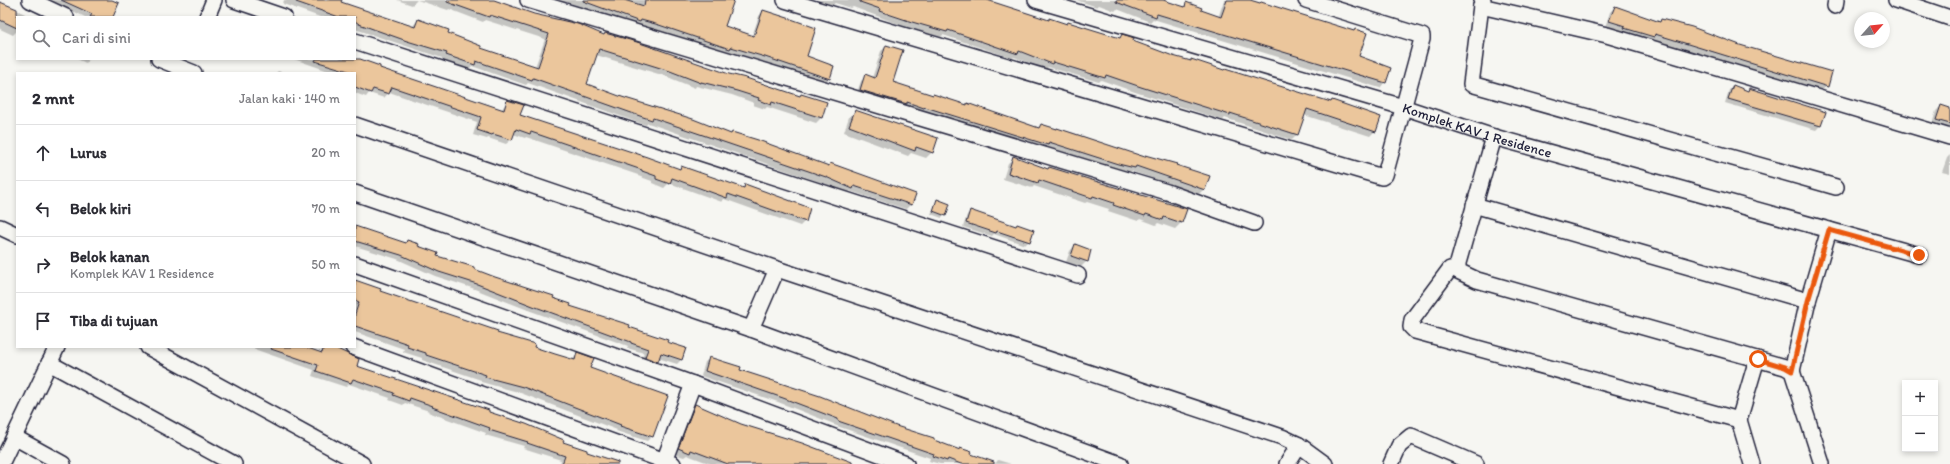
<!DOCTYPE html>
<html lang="id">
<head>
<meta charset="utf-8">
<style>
  :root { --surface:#fff; --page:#f7f7f7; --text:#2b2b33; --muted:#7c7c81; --line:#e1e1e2 }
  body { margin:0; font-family:Itim,sans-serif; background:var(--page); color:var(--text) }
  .controls { position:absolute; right:12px; bottom:12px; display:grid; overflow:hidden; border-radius:0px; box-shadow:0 2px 6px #0003 }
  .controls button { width:36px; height:36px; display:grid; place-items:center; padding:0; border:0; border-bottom:1px solid var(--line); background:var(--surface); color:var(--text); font:20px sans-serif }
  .compass { position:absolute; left:1854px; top:12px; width:36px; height:36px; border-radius:50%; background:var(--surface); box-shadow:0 2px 6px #0003; rotate:63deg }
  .stop { position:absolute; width:12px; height:12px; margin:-9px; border:3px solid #ea580c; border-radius:50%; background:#fff }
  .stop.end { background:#ea580c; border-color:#fff; box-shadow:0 1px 4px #0008 }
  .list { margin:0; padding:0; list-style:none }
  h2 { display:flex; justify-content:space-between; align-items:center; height:52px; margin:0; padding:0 16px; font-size:17px }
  h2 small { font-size:13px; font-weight:400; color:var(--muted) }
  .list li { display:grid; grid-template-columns:26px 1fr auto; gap:12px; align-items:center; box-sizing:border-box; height:56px; padding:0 16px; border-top:1px solid var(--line) }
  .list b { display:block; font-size:15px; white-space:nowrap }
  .list p { margin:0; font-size:13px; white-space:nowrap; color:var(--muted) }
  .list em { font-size:13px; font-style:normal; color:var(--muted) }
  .icon { flex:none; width:22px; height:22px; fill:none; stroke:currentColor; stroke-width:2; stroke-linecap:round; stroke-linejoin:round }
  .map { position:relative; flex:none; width:1950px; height:464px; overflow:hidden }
  .search { position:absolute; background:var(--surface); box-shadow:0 2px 6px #0003; left:16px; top:16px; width:340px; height:44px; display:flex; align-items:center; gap:10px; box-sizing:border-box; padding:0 14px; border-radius:0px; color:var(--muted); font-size:15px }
  .panel { position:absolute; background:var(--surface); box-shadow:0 2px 6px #0003; left:16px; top:72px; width:340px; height:276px; border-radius:0px }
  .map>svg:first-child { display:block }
</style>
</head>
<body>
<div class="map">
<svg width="1950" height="464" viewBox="0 0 1950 464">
  <rect width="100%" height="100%" fill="#f6f6f2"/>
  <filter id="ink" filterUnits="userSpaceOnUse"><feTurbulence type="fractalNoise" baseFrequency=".025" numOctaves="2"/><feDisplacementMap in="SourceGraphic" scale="8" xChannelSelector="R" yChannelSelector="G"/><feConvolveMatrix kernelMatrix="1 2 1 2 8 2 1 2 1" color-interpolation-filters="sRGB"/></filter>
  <g filter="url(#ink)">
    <g fill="#0003">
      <polygon points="50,0 110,0 112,17 85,17"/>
      <polygon points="284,0 334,0 412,27 418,20 479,48 535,67 545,39 485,20 483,22 449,9 448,10 417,0 412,5 397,0 490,0 821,118 816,123 767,107 765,109 753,105 754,103 732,95 696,86 695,88 665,76 596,55 586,85 730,135 732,133 911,204 906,209 850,191 848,194 820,182 648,123 646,125 634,121 528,83 526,85 472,66 469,69 442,60 442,58 355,29 355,17 320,17 283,4"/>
      <polygon points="552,0 728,0 724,27 752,36 759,16 763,11 806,56 829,78 825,83 760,61 727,51 725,53 654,29 637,24 635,26 567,2 565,4"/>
      <polygon points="817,0 980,0 1048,21 1050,19 1119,39 1122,35 1132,42 1173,57 1190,61 1192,60 1224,71 1330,102 1332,101 1375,131 1370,136 1304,115 1297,135 1292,140 1225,118 1223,120 1135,92 1101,80 1099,82 1048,67 1046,69 1014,57 1012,58 943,35 941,37 906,27 853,7 851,8 835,3 833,5"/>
      <polygon points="1076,0 1161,0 1182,8 1186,4 1199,11 1218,18 1224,0 1249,0 1294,14 1296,13 1353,32 1355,30 1358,56 1385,82 1380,88 1153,19 1150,22 1117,9 1115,11 1099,5 1097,7"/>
      <polygon points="0,2 25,14 24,17 17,17 17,31 13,35 0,29"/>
      <polygon points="1615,7 1827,86 1821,91 1650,39 1647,42 1605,27 1610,12"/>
      <polygon points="887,46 892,83 966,106 967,104 1038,128 1041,125 1074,133 1144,158 1146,156 1164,161 1208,177 1204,189 1199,194 1131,171 1129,173 1113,168 1045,147 1042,149 856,95 861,81 866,76 872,78 881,51"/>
      <polygon points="77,59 89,59 86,63"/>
      <polygon points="294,59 351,59 501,110 508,101 519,116 678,170 681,167 742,189 746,186 805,221 800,226 724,199 722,202 669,183 664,188 652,183 652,181 638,176 638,175 526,137 525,138 513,134 511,140 506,144 488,138 487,139 473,135 477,122 389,92 384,98 369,93 366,97 355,93 355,73 334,73"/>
      <polygon points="278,71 284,73 276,73"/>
      <polygon points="1733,87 1748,91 1749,90 1824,113 1820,126 1816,130 1725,103 1729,90"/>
      <polygon points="1941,106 1950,109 1950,131 1932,124 1936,111"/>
      <polygon points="855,112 932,152 926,158 911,153 908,156 844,132 849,117"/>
      <polygon points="1950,155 1950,174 1942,172 1947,158"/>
      <polygon points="1014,158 1181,223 1175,229 1158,223 1156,225 1140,219 1138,221 1108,211 1109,209 1087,202 1085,203 1034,186 1032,188 1003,179 1008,163"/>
      <polygon points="937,201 945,215 942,218 931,214"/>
      <polygon points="971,211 1015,227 1029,241 1025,245 994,234 992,236 963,227 967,215"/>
      <polygon points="355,227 404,243 407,241 436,257 552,298 569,307 666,343 681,360 677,364 658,358 653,366 641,362 644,353 627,348 628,346 528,310 472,288 435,276 397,259 355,246"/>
      <polygon points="1075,245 1087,261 1081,267 1066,262 1070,251"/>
      <polygon points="355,280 379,292 532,347 572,360 578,354 589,369 652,436 647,441 616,431 617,430 518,392 481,382 481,380 422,360 422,358 403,352 404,349 355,332"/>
      <polygon points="255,347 302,347 320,353 324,347 330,347 356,367 487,413 617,464 560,464 561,460 523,448 524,446 485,435 486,433 428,412 429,411 405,403 403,405 389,400 390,398 349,384 346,387 312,376 314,370 254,349"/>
      <polygon points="710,358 738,371 959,450 960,449 970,455 995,464 998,460 1011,464 940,464 929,461 930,458 834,425 834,424 778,402 701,376 705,362"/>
      <polygon points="695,405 741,425 782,437 856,464 711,464 687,455 684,457 674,454 690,410"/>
    </g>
    <g fill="#ebc69c" stroke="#22223b">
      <polygon points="61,0 112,0 119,3 113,17 90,17 92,14"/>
      <polygon points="296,0 342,0 341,2 415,27 418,19 449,30 448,33 481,46 481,48 538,67 549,34 490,15 489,17 447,2 447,0 494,0 534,14 578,24 604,35 605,33 637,42 729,74 746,78 800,96 801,94 827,102 822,118 772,102 771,105 758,100 759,98 737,91 701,82 701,83 670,71 599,49 587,84 622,97 693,119 731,134 732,132 758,140 829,166 830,163 916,194 912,205 854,186 853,189 826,177 653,118 652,120 640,116 533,78 532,80 476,61 475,65 446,55 447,53 407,41 359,24 355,21 355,17 339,17 296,2"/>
      <polygon points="583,0 624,0 644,6 645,0 734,0 725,26 754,36 763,10 794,20 816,28 807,56 834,66 830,79 765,57 731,47 730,49 659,25 641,20 640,22 583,1"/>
      <polygon points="860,0 987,0 1049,20 1049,18 1067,24 1068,22 1120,38 1122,34 1129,36 1134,38 1133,41 1173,56 1191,61 1191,59 1224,70 1225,69 1331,102 1332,100 1381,117 1376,132 1307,109 1298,135 1230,113 1230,115 1141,87 1106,75 1105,78 1053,62 1052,64 1019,51 1018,54 948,30 947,32 912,22 879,11 880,9 860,2"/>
      <polygon points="1116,0 1163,0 1185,7 1186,2 1202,8 1201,10 1221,17 1227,0 1250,0 1260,3 1261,2 1354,31 1355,29 1367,33 1359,56 1391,68 1386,83 1157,14 1156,17 1116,2"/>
      <polygon points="0,2 17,9 17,28 0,20"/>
      <polygon points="1615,6 1660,22 1661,19 1692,27 1740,45 1832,72 1828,87 1655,34 1654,37 1624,28 1625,26 1609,21"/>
      <polygon points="886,45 903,50 893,82 933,95 933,94 967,105 967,103 984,109 1039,128 1041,124 1057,129 1057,128 1145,157 1145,155 1177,164 1176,165 1210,176 1205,190 1136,166 1135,168 1118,164 1049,142 1048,145 925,107 924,108 907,102 907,104 860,90 865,74 875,78"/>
      <polygon points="316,59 360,59 380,66 380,68 504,110 507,100 524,105 520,115 647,157 680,169 681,166 744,188 745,184 810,208 806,222 728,194 727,198 672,178 670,184 656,179 656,176 642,171 642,170 531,132 530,134 516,129 512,140 493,134 492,135 477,130 481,117 392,87 389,94 373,89 371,93 355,87 355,73 315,61"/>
      <polygon points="1733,85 1748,91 1749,88 1826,112 1821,126 1728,99"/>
      <polygon points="1941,105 1950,108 1950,124 1936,120"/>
      <polygon points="855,110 938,138 933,153 916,147 915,151 849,126"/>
      <polygon points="1013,156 1048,169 1049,167 1187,209 1182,223 1164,217 1163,220 1146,214 1145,216 1113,205 1114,203 1093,196 1092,198 1039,180 1038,183 1008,173"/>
      <polygon points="937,199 950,204 946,216 933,211"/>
      <polygon points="970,210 1016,226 1017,224 1034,230 1030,242 997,231 996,233 966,223"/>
      <polygon points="355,226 406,243 407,240 419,244 418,246 438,253 437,256 474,267 474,269 495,277 554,296 553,298 571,304 570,306 630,325 629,327 668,340 667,342 686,348 682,360 661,353 658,362 645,357 648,349 631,343 631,342 533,306 477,284 439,272 401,255 355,241"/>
      <polygon points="1075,244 1091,250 1088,262 1071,256"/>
      <polygon points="355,280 381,289 380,291 498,331 497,333 535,344 534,347 555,354 575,360 577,352 594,358 590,368 668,396 653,437 620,426 621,425 523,387 485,377 486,375 426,355 426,353 407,347 408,344 355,326 355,314 359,302 355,300"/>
      <polygon points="272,347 305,347 322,353 324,347 333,347 359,359 357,366 489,410 489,412 526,424 564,440 563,442 587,450 587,452 618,462 618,464 562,464 565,456 527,443 528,442 489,430 490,428 432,407 433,406 410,398 409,401 393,395 394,393 353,379 351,383 316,371 318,365 271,349"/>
      <polygon points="709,357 741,367 740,370 820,396 896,426 934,438 934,440 960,450 960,448 972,452 971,454 994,462 994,464 961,464 948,459 947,461 933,456 934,454 838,421 838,419 783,398 705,371"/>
      <polygon points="695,404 741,424 802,443 852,462 852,464 728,464 691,450 690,453 678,448"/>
    </g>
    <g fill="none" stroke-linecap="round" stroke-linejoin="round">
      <g stroke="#22223b" stroke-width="18">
        <g id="minor">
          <polyline points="30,0 66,17"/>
          <polyline points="234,0 284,17"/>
          <polyline points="528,0 1167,192 1254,223"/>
          <polyline points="785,0 1382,177 1385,175 1422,39 1422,36 1306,0"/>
          <path id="s1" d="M1036,0L1403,107L1494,137L1919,255"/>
          <polyline points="1483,0 1481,6 1607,35 1950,137"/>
          <polyline points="1896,0 1950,18"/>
          <polyline points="1481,6 1471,84 1836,187"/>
          <polyline points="1835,6 1836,0"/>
          <polyline points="207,17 214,0"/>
          <polyline points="355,41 1078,275"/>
          <polyline points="159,59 194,73"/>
          <polyline points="355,125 777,269 1282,437 1299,445 1325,464"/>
          <polyline points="1494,137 1458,263 1458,271 1477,280 1785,367 1792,371 1822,464"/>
          <polyline points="355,193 751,329 1120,464"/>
          <polyline points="1474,205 1808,301"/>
          <polyline points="0,227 17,235"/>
          <polyline points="355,264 693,384 906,464"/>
          <polyline points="1458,268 1450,269 1412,320 1411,327 1415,331 1739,420"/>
          <polyline points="751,329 777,269"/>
          <polyline points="148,347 362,464"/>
          <polyline points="353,347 673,464"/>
          <polyline points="49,363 234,464"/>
          <polyline points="1792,371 1808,301 1829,230"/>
          <polyline points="14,437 63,464"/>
          <polyline points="1,464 57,347"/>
          <polyline points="663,464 693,384"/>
          <polyline points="1287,464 1299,445"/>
          <polyline points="1391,464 1399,446 1411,436 1476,464"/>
          <polyline points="1752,464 1739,420 1757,359"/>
        </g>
      </g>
      <use href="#minor" stroke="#f6f6f2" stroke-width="15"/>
    </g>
  </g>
  <g fill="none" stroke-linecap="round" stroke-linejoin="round" filter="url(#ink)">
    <polyline stroke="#ea580c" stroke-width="5" points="1758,359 1785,367 1792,371 1808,301 1829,230 1919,255"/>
  </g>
  <g text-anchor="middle" stroke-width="3.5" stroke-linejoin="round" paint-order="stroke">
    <g font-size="14" fill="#22223b" stroke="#f6f6f2">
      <text dy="5" stroke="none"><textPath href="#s1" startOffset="460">Komplek KAV 1 Residence</textPath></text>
    </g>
  </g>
</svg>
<div class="controls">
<button>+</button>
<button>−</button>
</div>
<svg class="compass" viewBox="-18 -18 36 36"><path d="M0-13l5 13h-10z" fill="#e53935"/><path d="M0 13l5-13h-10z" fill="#7c7c81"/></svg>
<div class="stop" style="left:1758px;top:359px"></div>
<div class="stop end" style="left:1919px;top:255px"></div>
<div class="search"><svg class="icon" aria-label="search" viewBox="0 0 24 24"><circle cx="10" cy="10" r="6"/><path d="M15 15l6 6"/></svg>Cari di sini</div>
<section class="panel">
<h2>2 mnt<small>Jalan kaki · 140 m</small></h2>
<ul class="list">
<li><svg class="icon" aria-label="ahead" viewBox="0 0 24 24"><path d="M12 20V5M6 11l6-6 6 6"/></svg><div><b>Lurus</b></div><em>20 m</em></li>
<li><svg class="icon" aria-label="left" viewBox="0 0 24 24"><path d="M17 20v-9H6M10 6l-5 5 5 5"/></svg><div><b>Belok kiri</b></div><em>70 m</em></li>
<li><svg class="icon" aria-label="right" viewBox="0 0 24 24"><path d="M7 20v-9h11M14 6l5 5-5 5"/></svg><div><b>Belok kanan</b><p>Komplek KAV 1 Residence</p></div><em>50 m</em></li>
<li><svg class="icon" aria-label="arrive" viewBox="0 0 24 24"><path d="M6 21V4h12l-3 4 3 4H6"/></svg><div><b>Tiba di tujuan</b></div></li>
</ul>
</section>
</div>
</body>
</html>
